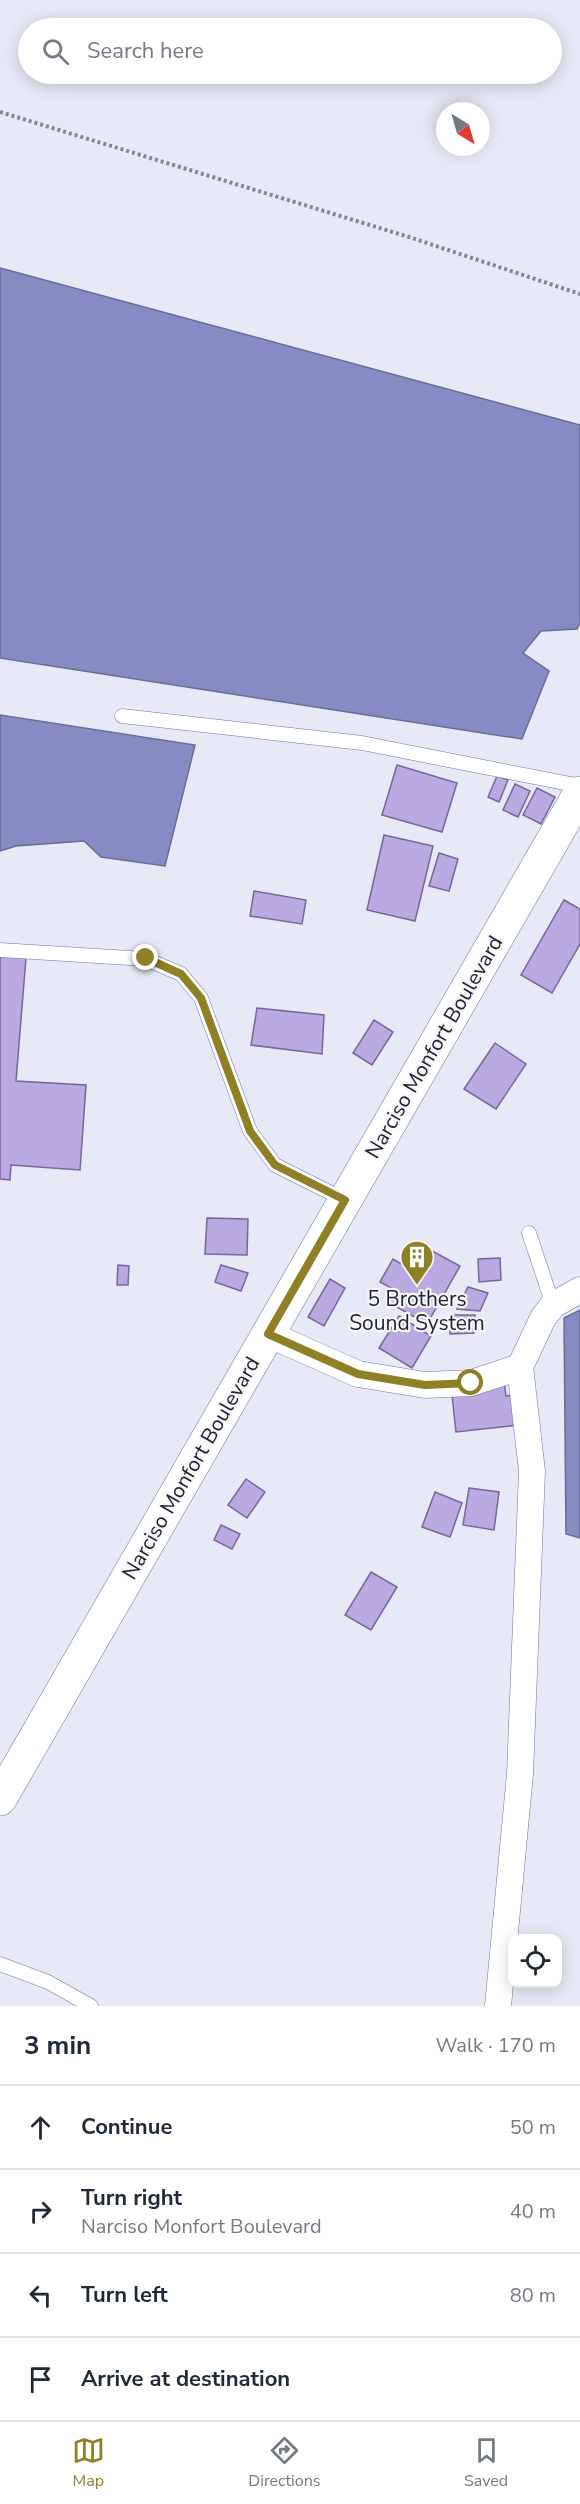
<!DOCTYPE html>
<html lang="en">
<head>
<meta charset="utf-8">
<style>
  :root { --surface:#fff; --page:#f2f2f3; --text:#1f2937; --muted:#747a83; --line:#e0e1e3; --accent:#8f7f25 }
  body { margin:0; font-family:"Nunito Sans",sans-serif; background:var(--page); color:var(--text) }
  .controls { position:absolute; right:18px; bottom:18px; display:grid; overflow:hidden; border-radius:12px; box-shadow:0 3px 15px #0003 }
  .controls button { width:54px; height:54px; display:grid; place-items:center; padding:0; border:0; border-bottom:2px solid var(--line); background:var(--surface); color:var(--text); font:30px sans-serif }
  .compass { position:absolute; left:436px; top:102px; width:54px; height:54px; border-radius:50%; background:var(--surface); box-shadow:0 3px 15px #0003; rotate:143deg }
  .stop { position:absolute; width:18px; height:18px; margin:-14px; border:4px solid #8f7f25; border-radius:50%; background:#fff }
  .stop.end { background:#8f7f25; border-color:#fff; box-shadow:0 2px 6px #0008 }
  .list { margin:0; padding:0; list-style:none }
  h2 { display:flex; justify-content:space-between; align-items:center; height:78px; margin:0; padding:0 24px; font-size:26px }
  h2 small { font-size:20px; font-weight:400; color:var(--muted) }
  .list li { display:grid; grid-template-columns:39px 1fr auto; gap:18px; align-items:center; box-sizing:border-box; height:84px; padding:0 24px; border-top:2px solid var(--line) }
  .list b { display:block; font-size:22px; white-space:nowrap }
  .list p { margin:0; font-size:20px; white-space:nowrap; color:var(--muted) }
  .list em { font-size:20px; font-style:normal; color:var(--muted) }
  .icon { flex:none; width:33px; height:33px; fill:none; stroke:currentColor; stroke-width:2; stroke-linecap:round; stroke-linejoin:round }
  .map { position:relative; flex:none; width:580px; height:2006px; overflow:hidden }
  .search { position:absolute; background:var(--surface); box-shadow:0 3px 15px #0003; left:18px; right:18px; top:18px; height:66px; display:flex; align-items:center; gap:15px; box-sizing:border-box; padding:0 21px; border-radius:33px; color:var(--muted); font-size:22px }
  .sheet { height:414px; background:var(--surface) }
  nav { display:flex; justify-content:space-around; align-items:center; box-sizing:border-box; height:84px; border-top:2px solid var(--line); background:var(--surface); font-size:16px; color:var(--muted) }
  nav a { display:grid; justify-items:center; gap:3px }
  nav .on { color:var(--accent) }
  .map>svg:first-child { display:block }
</style>
</head>
<body>
<div class="map">
<svg width="580" height="2006" viewBox="0 0 580 2006">
  <rect width="100%" height="100%" fill="#e7e9f6"/>
  <g fill="#868cc3" stroke="#666c99" stroke-width="1.5">
    <polygon points="0,268 580,425 580,623 577,629 541,631 523,653 549,671 522,739 0,658"/>
    <polygon points="0,715 195,745 165,866 101,857 84,841 16,846 0,851"/>
    <polygon points="580,1310 580,1538 566,1534 564,1318"/>
  </g>
  <g fill="#bba9e2" stroke="#77659c" stroke-width="1.5">
    <polygon points="397,765 457,783 442,832 382,815"/>
    <polygon points="497,776 508,780 499,802 488,797"/>
    <polygon points="515,784 530,791 518,817 503,810"/>
    <polygon points="537,788 555,797 541,824 523,815"/>
    <polygon points="384,835 433,846 415,921 367,910"/>
    <polygon points="439,853 458,859 449,891 429,886"/>
    <polygon points="254,891 306,900 302,924 250,916"/>
    <polygon points="564,900 580,909 580,944 552,993 521,975"/>
    <polygon points="0,956 26,958 16,1081 86,1085 80,1170 11,1165 10,1180 0,1179"/>
    <polygon points="257,1008 324,1015 322,1054 251,1045"/>
    <polygon points="374,1020 393,1032 372,1065 353,1053"/>
    <polygon points="495,1043 526,1064 496,1109 464,1089"/>
    <polygon points="207,1218 248,1219 247,1255 205,1254"/>
    <polygon points="421,1245 460,1266 427,1324 386,1301 393,1289 380,1282 393,1259 408,1268"/>
    <polygon points="500,1258 501,1280 479,1282 478,1259"/>
    <polygon points="118,1265 129,1266 128,1285 117,1285"/>
    <polygon points="221,1265 248,1273 241,1291 215,1282"/>
    <polygon points="330,1279 345,1288 324,1326 308,1317"/>
    <polygon points="468,1287 488,1293 480,1311 457,1309"/>
    <polygon points="450,1315 475,1315 474,1333 450,1334"/>
    <polygon points="399,1316 431,1336 412,1368 379,1348"/>
    <polygon points="504,1380 506,1396 514,1395 518,1425 456,1432 451,1386"/>
    <polygon points="246,1479 265,1492 247,1518 228,1505"/>
    <polygon points="469,1488 499,1492 494,1530 463,1525"/>
    <polygon points="435,1492 462,1503 450,1537 422,1527"/>
    <polygon points="221,1525 240,1534 232,1549 214,1540"/>
    <polygon points="371,1572 397,1587 371,1630 345,1615"/>
  </g>
  <g fill="none" stroke-linecap="round" stroke-linejoin="round">
    <g stroke="#6d73ab" stroke-width="15">
      <g id="service">
        <polyline points="122,716 362,743 580,786"/>
        <polyline points="0,950 146,959 181,974 201,998 250,1131 275,1165 345,1200"/>
        <polyline points="529,1233 553,1305"/>
        <polyline points="0,1964 48,1982 91,2006"/>
      </g>
    </g>
    <g stroke="#6d73ab" stroke-width="27">
      <g id="minor">
        <polyline points="268,1334 358,1374 425,1385 471,1383 520,1367"/>
        <polyline points="498,2006 520,1774 532,1471 520,1367 543,1318 553,1305 580,1290"/>
      </g>
    </g>
    <g stroke="#6d73ab" stroke-width="34">
      <polyline id="primary" points="0,1799 580,793"/>
    </g>
    <polyline stroke="#838697" stroke-width="4" stroke-dasharray="3 3" stroke-linecap="butt" points="0,112 409,237 580,294"/>
    <use href="#service" stroke="#fff" stroke-width="14"/>
    <use href="#minor" stroke="#fff" stroke-width="26"/>
    <use href="#primary" stroke="#fff" stroke-width="33"/>
  </g>
  <g fill="none" stroke-linecap="round" stroke-linejoin="round">
    <polyline stroke="#8f7f25" stroke-width="8" points="146,958 181,974 201,998 250,1131 275,1165 345,1200 268,1334 358,1374 425,1385 471,1383"/>
  </g>
  <defs>
    <g id="building-pin" transform="scale(1.725)"><path d="M0 17L-7.5 6A9.5 9.5 0 1 1 7.5 6Z" fill="#8f7f25" stroke="#f7f7f7"/><path d="M-4-6H4V6H1V3H-1V6H-4ZM-2.5-4.3h1.7v1.8h-1.7ZM.8-4.3h1.7v1.8H.8ZM-2.5-1h1.7V.8h-1.7ZM.8-1h1.7V.8H.8Z" fill="#fff"/></g>
  </defs>
  <g fill-rule="evenodd">
    <use href="#building-pin" x="417" y="1257"/>
  </g>
  <g text-anchor="middle" stroke-width="4.5" stroke-linejoin="round" paint-order="stroke">
    <g font-size="21" fill="#1d2036" stroke="#f7f7f7">
      <text transform="translate(434 1047) rotate(-60)" y="7">Narciso Monfort Boulevard</text>
      <text transform="translate(191 1468) rotate(-60)" y="7">Narciso Monfort Boulevard</text>
    </g>
    <g font-size="21" fill="#1d2036" stroke="#f7f7f7">
      <text x="417" y="1306">5 Brothers<tspan x="417" dy="24">Sound System</tspan></text>
    </g>
  </g>
</svg>
<div class="controls">
<button><svg class="icon" aria-label="locate" viewBox="0 0 24 24"><circle cx="12" cy="12" r="6"/><path d="M12 2v4M12 18v4M2 12h4M18 12h4"/></svg></button>
</div>
<svg class="compass" viewBox="-18 -18 36 36"><path d="M0-13l5 13h-10z" fill="#e53935"/><path d="M0 13l5-13h-10z" fill="#747a83"/></svg>
<div class="stop" style="left:471px;top:1383px"></div>
<div class="stop end" style="left:146px;top:958px"></div>
<div class="search"><svg class="icon" aria-label="search" viewBox="0 0 24 24"><circle cx="10" cy="10" r="6"/><path d="M15 15l6 6"/></svg>Search here</div>
</div>
<section class="sheet">
<h2>3 min<small>Walk · 170 m</small></h2>
<ul class="list">
<li><svg class="icon" aria-label="ahead" viewBox="0 0 24 24"><path d="M12 20V5M6 11l6-6 6 6"/></svg><div><b>Continue</b></div><em>50 m</em></li>
<li><svg class="icon" aria-label="right" viewBox="0 0 24 24"><path d="M7 20v-9h11M14 6l5 5-5 5"/></svg><div><b>Turn right</b><p>Narciso Monfort Boulevard</p></div><em>40 m</em></li>
<li><svg class="icon" aria-label="left" viewBox="0 0 24 24"><path d="M17 20v-9H6M10 6l-5 5 5 5"/></svg><div><b>Turn left</b></div><em>80 m</em></li>
<li><svg class="icon" aria-label="arrive" viewBox="0 0 24 24"><path d="M6 21V4h12l-3 4 3 4H6"/></svg><div><b>Arrive at destination</b></div></li>
</ul>
</section>
<nav>
<a class="on"><svg class="icon" aria-label="map" viewBox="0 0 24 24"><path d="M3 6l6-2 6 2 6-2v14l-6 2-6-2-6 2zM9 4v14M15 6v14"/></svg>Map</a>
<a><svg class="icon" aria-label="directions" viewBox="0 0 24 24"><path d="M12 3l9 9-9 9-9-9zM9 14v-3h6M13 9l2 2-2 2"/></svg>Directions</a>
<a><svg class="icon" aria-label="saved" viewBox="0 0 24 24"><path d="M7 4h10v16l-5-4-5 4z"/></svg>Saved</a>
</nav>
</body>
</html>
